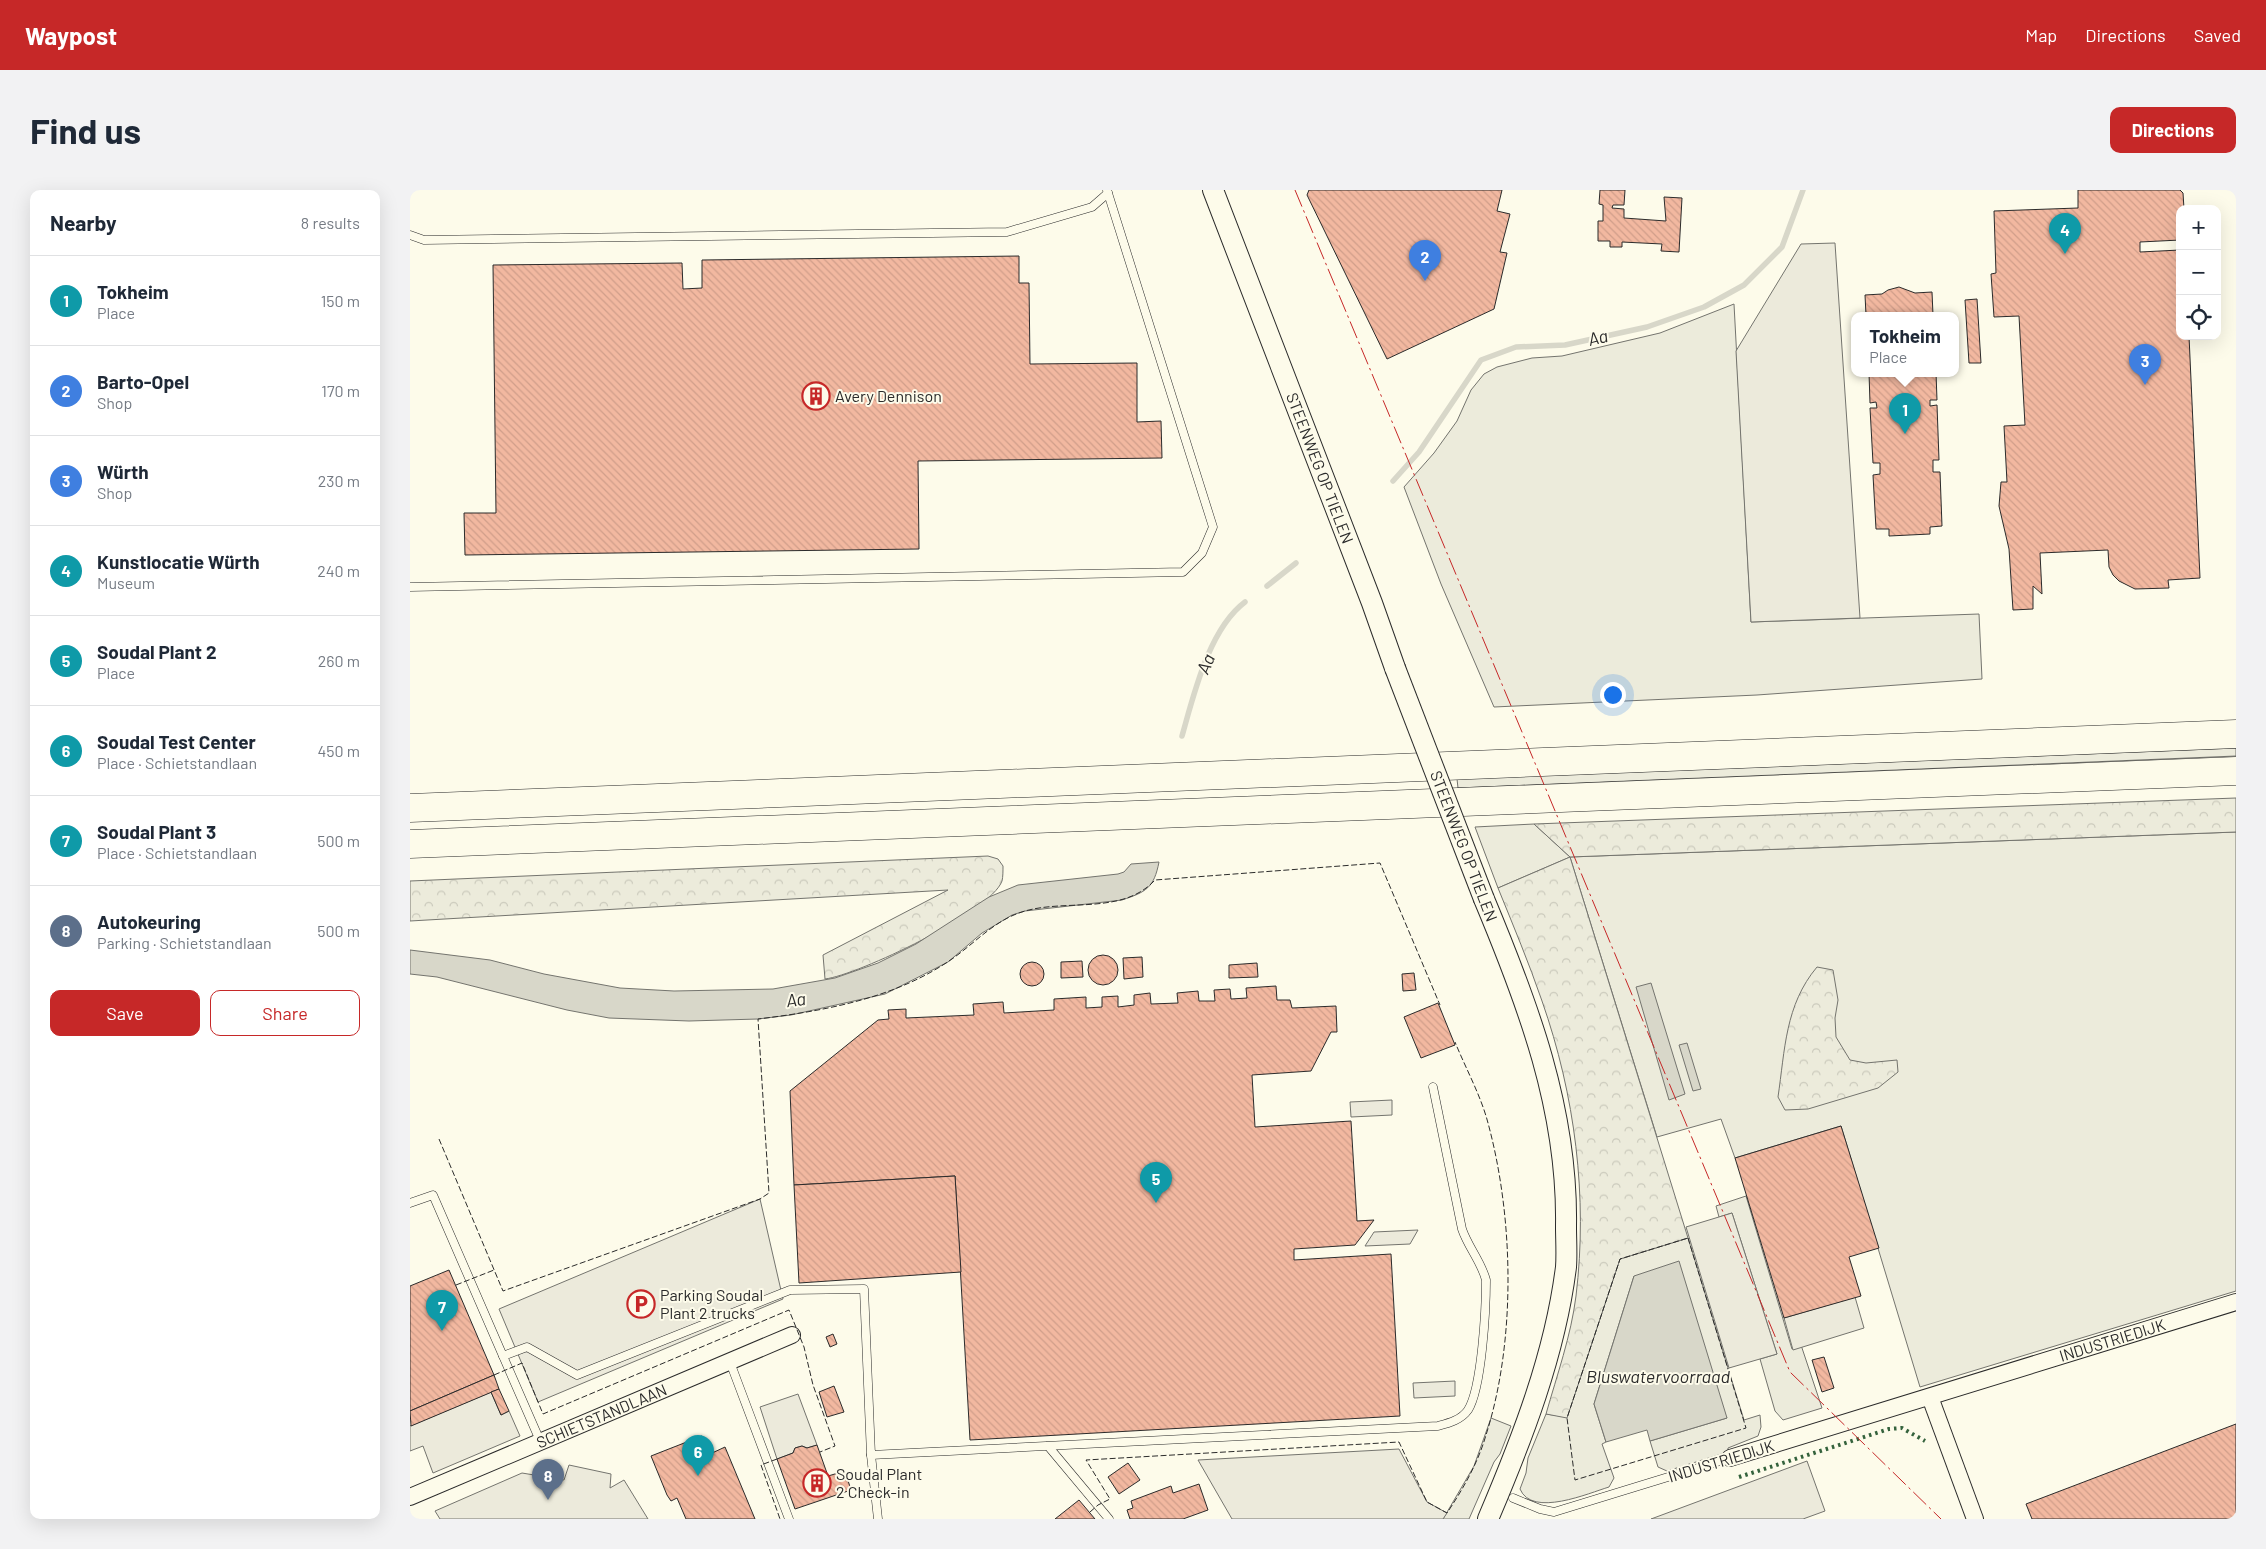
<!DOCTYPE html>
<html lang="en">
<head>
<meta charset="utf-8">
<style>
  :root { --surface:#fff; --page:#f2f2f3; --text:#1f2937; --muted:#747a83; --line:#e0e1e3; --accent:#c62828 }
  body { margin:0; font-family:Barlow,sans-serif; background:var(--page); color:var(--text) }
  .controls { position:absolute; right:15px; top:15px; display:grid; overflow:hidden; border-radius:10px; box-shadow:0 5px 20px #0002 }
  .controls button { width:45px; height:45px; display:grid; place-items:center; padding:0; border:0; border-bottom:1px solid var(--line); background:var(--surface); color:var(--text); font:25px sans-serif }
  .you { position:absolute; left:1202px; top:504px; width:18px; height:18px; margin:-12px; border:4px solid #fff; border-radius:50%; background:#1a73e8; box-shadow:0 0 0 8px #1a73e833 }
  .badge { display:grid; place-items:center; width:32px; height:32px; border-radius:50%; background:var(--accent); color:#fff; font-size:16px; font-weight:700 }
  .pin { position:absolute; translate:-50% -41px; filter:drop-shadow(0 1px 2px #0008) }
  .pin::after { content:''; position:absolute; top:26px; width:18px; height:15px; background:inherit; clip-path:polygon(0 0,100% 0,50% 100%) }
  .popup { position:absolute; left:1441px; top:122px; width:108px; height:65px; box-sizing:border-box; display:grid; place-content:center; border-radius:10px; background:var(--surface); filter:drop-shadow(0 1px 4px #0005); font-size:16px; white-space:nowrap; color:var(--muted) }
  .popup b { font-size:19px; color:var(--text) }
  .popup::after { content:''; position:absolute; left:50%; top:100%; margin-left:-10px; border:10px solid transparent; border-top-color:var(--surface) }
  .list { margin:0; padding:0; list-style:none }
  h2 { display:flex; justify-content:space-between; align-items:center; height:65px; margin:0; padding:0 20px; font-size:21px }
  h2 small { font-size:16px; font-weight:400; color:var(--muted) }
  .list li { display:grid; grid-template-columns:32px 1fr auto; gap:15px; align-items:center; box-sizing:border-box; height:90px; padding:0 20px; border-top:1px solid var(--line) }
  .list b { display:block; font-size:19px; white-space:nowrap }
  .list p { margin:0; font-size:16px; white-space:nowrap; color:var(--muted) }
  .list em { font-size:16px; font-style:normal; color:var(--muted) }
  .actions { display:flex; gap:10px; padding:15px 20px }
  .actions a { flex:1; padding:11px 0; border:1px solid var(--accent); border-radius:10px; text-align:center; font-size:18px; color:var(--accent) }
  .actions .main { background:var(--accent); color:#fff }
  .icon { flex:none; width:28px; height:28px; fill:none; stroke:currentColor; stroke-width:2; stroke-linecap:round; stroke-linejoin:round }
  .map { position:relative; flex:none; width:1826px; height:1329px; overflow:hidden; border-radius:10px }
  header { display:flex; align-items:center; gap:30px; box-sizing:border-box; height:70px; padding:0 25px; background:var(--accent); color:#fff }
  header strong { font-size:24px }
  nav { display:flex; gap:28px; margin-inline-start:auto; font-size:18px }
  .intro { display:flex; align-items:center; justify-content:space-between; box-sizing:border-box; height:120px; padding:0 30px }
  h1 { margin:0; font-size:35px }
  .button { padding:12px 22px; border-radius:10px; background:var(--accent); color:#fff; font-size:18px; font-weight:700 }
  main { display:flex; gap:30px; padding:0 30px }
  aside { flex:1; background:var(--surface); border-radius:10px; box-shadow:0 5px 20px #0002 }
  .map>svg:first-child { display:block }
</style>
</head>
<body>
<header>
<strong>Waypost</strong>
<nav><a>Map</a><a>Directions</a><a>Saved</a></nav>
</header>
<div class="intro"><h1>Find us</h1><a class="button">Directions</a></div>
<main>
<aside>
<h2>Nearby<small>8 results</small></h2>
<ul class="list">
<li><span class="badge" style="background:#0f9aa8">1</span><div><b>Tokheim</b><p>Place</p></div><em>150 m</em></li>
<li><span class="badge" style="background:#3f7fe0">2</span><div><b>Barto-Opel</b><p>Shop</p></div><em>170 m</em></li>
<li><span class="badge" style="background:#3f7fe0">3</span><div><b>Würth</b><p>Shop</p></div><em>230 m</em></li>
<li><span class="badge" style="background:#0f9aa8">4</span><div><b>Kunstlocatie Würth</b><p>Museum</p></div><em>240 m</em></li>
<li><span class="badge" style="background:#0f9aa8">5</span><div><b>Soudal Plant 2</b><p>Place</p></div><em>260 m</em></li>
<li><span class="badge" style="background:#0f9aa8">6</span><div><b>Soudal Test Center</b><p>Place · Schietstandlaan</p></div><em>450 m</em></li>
<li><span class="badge" style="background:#0f9aa8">7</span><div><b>Soudal Plant 3</b><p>Place · Schietstandlaan</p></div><em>500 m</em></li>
<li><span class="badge" style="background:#5c6f8a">8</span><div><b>Autokeuring</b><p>Parking · Schietstandlaan</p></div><em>500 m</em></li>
</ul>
<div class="actions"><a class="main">Save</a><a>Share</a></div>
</aside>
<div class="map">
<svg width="1826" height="1329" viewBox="0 0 1826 1329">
  <defs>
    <pattern id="forest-crowns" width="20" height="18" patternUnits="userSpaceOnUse" patternTransform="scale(1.25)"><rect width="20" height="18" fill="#ecebdb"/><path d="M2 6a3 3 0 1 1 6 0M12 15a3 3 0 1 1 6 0" fill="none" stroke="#cbcabc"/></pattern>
    <pattern id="building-back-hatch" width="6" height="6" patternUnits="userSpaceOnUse" patternTransform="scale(1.25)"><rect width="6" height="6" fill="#f2b8a0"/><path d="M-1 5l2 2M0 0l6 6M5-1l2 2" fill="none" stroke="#d09e8a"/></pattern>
  </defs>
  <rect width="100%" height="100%" fill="#fdfbea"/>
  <g fill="#ecebdb" stroke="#74746e">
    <polygon points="1324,114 1341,432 1569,424 1572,489 1347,505 1084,517 1031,394 994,297 1024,263 1047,231 1061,200 1074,184 1087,177 1122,168 1152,166 1250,143"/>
    <polygon points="1826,558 1826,566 1048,598 1047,589"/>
    <polygon points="1124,634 1160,667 1826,642 1826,1101 1510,1197 1431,936 1325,968 1311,929 1247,947 1160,667 1088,698 1065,637"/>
    <polygon points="1336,1006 1382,1159 1391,1155 1412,1218 1373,1230 1365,1221 1350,1169 1367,1164 1322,1023 1309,1027 1306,1016"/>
    <path d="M1278,1048L1334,1230L1350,1225L1351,1237L1348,1246L1318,1258V1262L1257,1281L1248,1277L1240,1251L1317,1228L1224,1086L1184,1214L1196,1252L1192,1254L1204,1288L1199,1297C1179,1303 1122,1328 1110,1299L1116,1283L1118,1268L1136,1224L1157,1227L1210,1069Z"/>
    <polygon points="1081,1228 1101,1236 1090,1264 1084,1272 1059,1329 1033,1329 1064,1276"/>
  </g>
  <g fill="url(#forest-crowns)" stroke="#74746e">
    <path d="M1826,608V642L1160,667L1278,1048L1210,1069L1157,1228L1136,1224C1147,1185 1161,1146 1166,1106C1178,1007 1165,905 1132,811C1119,773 1103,735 1088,698L1160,667L1124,634Z"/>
    <path d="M578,666L588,669L593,676C593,681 593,687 592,691C581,722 448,785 415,789L413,765L538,700L0,731V691Z"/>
    <path d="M1407,777L1423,780L1428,810L1425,828L1426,847L1440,870L1456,873L1487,870L1488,882L1468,898L1398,919L1375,920L1368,907C1375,860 1375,815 1407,777Z"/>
  </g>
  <g fill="#eceadb" stroke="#74746e">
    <polygon points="1425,53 1450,428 1341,432 1326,161 1391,54"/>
    <polygon points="982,910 982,925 941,927 940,912"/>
    <polygon points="350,1009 373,1109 128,1212 89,1119"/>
    <polygon points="1322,1023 1367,1164 1319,1178 1276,1037"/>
    <polygon points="1008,1040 1000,1054 955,1056 964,1042"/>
    <polygon points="1445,1107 1454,1138 1383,1160 1374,1128"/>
    <polygon points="1045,1191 1045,1206 1004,1208 1003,1193"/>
    <polygon points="81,1202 91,1225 99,1221 110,1246 23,1283 13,1256 0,1261 0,1236"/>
    <polygon points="388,1204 407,1255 397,1258 392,1256 385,1258 383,1263 367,1269 350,1217"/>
    <polygon points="989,1259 1017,1312 1037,1323 1033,1329 822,1329 788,1270"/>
    <polygon points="1397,1271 1415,1321 1393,1329 1241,1329"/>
    <polygon points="159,1275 201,1284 200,1298 214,1290 238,1329 30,1329 25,1321 112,1283 154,1290"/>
  </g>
  <g fill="#d8d7c9" stroke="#74746e">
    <path d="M749,672C744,698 736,702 712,710L615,721L602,725L572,743L538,772L475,804L381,825L348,829L279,831L199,828L157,820L27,787L0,784V760L80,770L134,784L210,798L264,801L363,799L425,788L468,773L506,754L579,707L608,695L708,684L714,682L721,674Z"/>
    <polygon points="1241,793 1275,904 1259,910 1226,797"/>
    <polygon points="1277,853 1291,899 1283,901 1269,855"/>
    <polygon points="1269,1071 1317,1228 1240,1251 1237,1240 1196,1252 1184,1214 1224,1086"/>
  </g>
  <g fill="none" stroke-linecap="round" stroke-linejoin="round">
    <g stroke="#d8d7c9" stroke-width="5.5">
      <polyline points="983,291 1009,262 1071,170 1106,157 1155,155 1237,137 1294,117 1334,95 1372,57 1393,0"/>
      <polyline points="857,396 886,373"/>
      <path d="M772,546C784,504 799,439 835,412"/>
    </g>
  </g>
  <g fill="url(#building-back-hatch)" stroke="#2b2b2b">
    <polygon points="899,0 1092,0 1087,21 1100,24 1090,62 1097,63 1084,119 977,169 897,5"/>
    <polygon points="1190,0 1215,0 1214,15 1203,15 1202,18 1214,19 1214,28 1256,31 1254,7 1272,8 1269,62 1251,61 1252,54 1212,52 1212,57 1200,57 1200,51 1188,51 1188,31 1193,31 1193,15 1189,14"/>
    <polygon points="1668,0 1770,0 1773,3 1774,19 1770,19 1770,50 1730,52 1730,62 1770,60 1770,146 1779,146 1790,388 1758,390 1759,398 1725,399 1709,391 1703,385 1699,377 1698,360 1630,363 1632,404 1623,396 1623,419 1603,420 1599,359 1589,316 1591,292 1597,292 1594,236 1615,235 1609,126 1584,127 1581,84 1586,83 1584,21 1668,18"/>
    <polygon points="609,66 609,93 619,93 620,174 727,173 727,232 751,231 752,268 508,271 509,359 55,365 54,323 86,323 83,75 272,73 273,99 292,98 292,70"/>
    <polygon points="1489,97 1505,103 1522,102 1523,125 1456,125 1455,105 1472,104 1478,100"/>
    <polygon points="1567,109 1571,173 1559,173 1555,110"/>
    <polygon points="1459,183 1526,183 1527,210 1520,210 1520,216 1527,215 1529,270 1523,270 1523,282 1530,282 1532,336 1520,337 1520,344 1479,346 1479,339 1466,339 1463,285 1470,284 1470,273 1463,273 1460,218 1467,218 1466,212 1460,213"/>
    <circle cx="693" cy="780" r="15"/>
    <polygon points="732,767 733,787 714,789 713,768"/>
    <polygon points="672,771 673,787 651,788 651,772"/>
    <circle cx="622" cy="784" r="12"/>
    <polygon points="847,773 848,787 819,788 819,775"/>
    <polygon points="1004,783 1006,800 993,801 992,784"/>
    <polygon points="866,796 867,810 880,810 882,818 926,816 927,842 921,842 901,881 842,885 845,937 941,931 947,1031 964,1030 945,1055 884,1059 884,1070 981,1064 990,1226 560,1250 545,986 384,995 380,901 468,830 479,829 478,820 496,819 496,828 564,825 563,814 593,812 594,823 644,820 644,809 676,807 676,818 692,817 692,807 708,806 708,817 724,815 724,805 740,803 741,814 768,813 767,803 788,801 789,811 805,811 804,800 820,799 821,809 837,808 836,798"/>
    <polygon points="1028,813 1045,855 1011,868 994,827"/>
    <polygon points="1431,936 1469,1058 1439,1067 1451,1106 1374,1128 1325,968"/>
    <polygon points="545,986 551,1082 389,1093 384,995"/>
    <polygon points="39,1080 84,1185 0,1221 0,1096"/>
    <polygon points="423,1144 427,1154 420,1157 416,1147"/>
    <polygon points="1414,1167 1424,1198 1412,1202 1402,1170"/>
    <polygon points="84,1185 89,1199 1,1236 0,1221"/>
    <polygon points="424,1196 434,1222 417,1227 409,1202"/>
    <polygon points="89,1199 99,1221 91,1225 81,1202"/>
    <polygon points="1826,1234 1826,1329 1622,1329 1616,1314"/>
    <polygon points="292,1246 300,1264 315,1257 345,1329 276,1329 267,1308 261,1311 257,1305 241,1266"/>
    <polygon points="407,1255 418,1286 435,1281 441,1300 385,1319 367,1269 383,1263 385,1258 392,1256 397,1258"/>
    <polygon points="718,1273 730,1290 709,1304 698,1287"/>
    <polygon points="789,1294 798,1320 773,1329 720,1329 717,1320 723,1318 721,1311 761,1296 763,1303"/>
    <polygon points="669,1310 685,1329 645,1329"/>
  </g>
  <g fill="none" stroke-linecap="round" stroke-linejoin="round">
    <g stroke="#2b2b2b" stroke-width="9">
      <g id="service">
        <polyline points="0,45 14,50 597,42 682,17 698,3"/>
        <polyline points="0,397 773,382 792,363 803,337 697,0"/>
        <polyline points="0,1013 23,1005 93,1166"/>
        <polyline points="320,1172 379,1329"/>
        <path d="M131,1253L93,1166L117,1157L167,1185L380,1100L454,1099L461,1265L1028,1236C1039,1233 1051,1230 1058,1220C1072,1198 1076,1118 1076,1090C1071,1071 1058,1057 1052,1039L1023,897"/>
        <polyline points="638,1256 699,1329"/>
        <polyline points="461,1265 468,1329"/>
        <polyline points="1103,1308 1130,1319 1144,1322 1320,1268"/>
      </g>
    </g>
    <g stroke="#2b2b2b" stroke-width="18">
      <g id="minor">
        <polyline points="1520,1207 1565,1329"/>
        <path id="s1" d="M1320,1268L1826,1112"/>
        <path id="s2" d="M0,1307L382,1145"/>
      </g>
    </g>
    <g stroke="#2b2b2b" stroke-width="22">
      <g id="tertiary">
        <path id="s3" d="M803,0L962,413L985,478"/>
        <path d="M1074,709C1118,814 1158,920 1156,1036C1156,1050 1157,1064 1156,1077C1145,1165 1112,1249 1078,1329"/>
      </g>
    </g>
    <g stroke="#2b2b2b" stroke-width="29">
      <g id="motorway">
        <polyline points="0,618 1826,544"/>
        <polyline points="0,654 1826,581"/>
      </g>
    </g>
    <use href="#service" stroke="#fdfbea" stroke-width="8"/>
    <use href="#minor" stroke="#fdfbea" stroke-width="16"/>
    <use href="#tertiary" stroke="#fdfbea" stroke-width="20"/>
    <use href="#motorway" stroke="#fdfbea" stroke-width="28"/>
    <g stroke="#2b2b2b" stroke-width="22" stroke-linecap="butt">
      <polyline id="tertiary-bridge" points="985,478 1074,709"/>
    </g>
    <use href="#tertiary-bridge" stroke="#fdfbea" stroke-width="20"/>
    <polyline stroke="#34623c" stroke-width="4" stroke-dasharray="2.5 4" stroke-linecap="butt" points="1329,1287 1479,1239 1492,1238 1515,1251"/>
    <g stroke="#2b2b2b" stroke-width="1" stroke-dasharray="6 2.5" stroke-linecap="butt">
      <path d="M29,949L93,1101L350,1009L359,1003L348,829C413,821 481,809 536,773C563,756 583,730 615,721C657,709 713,725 745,690L970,673L1030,815"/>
      <polygon points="1278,1048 1336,1238 1165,1290 1157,1228 1210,1069"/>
      <polyline points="46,1095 84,1080"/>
      <polyline points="84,1185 112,1173 133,1224 379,1120 394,1157 403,1195 425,1256 410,1262"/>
      <polyline points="367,1269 351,1275 370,1329"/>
      <path d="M680,1322L688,1315L700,1309L676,1270L989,1252L1017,1312L1037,1323C1053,1299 1068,1273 1076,1245C1106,1151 1104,1029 1078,933C1071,906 1056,879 1045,852"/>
    </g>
    <polyline stroke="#c62828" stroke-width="1" stroke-dasharray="18 4 2.5 4" stroke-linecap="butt" points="885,0 1380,1182 1531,1329"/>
  </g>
  <defs>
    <g id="building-ring" transform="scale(1.4375)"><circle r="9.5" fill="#fdfbea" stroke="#c62828" stroke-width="1.5"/><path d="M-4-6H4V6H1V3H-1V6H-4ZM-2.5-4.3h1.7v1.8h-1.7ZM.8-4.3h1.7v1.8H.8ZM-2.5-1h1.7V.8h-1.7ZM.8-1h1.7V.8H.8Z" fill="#c62828"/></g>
    <g id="parking-ring" transform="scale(1.4375)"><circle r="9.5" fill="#fdfbea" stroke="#c62828" stroke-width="1.5"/><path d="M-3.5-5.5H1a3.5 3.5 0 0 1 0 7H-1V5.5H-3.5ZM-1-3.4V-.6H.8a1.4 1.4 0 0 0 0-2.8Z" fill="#c62828"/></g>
  </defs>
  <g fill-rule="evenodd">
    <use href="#building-ring" x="406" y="206"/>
    <use href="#parking-ring" x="231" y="1114"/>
    <use href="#building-ring" x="407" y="1293"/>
  </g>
  <g text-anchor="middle" stroke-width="4" stroke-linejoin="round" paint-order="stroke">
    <g font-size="16" fill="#2b2b2b" stroke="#fdfbea" text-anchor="start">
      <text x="425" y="212">Avery Dennison</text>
      <text x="250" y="1111">Parking Soudal<tspan x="250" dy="18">Plant 2 trucks</tspan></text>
      <text x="426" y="1290">Soudal Plant<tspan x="426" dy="18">2 Check-in</tspan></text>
    </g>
    <g font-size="16" fill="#2b2b2b" stroke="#fdfbea">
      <text dy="6" stroke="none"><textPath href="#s3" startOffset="298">STEENWEG OP TIELEN</textPath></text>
      <text transform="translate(1054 656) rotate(69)" y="6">STEENWEG OP TIELEN</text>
      <text dy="6" stroke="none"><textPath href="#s1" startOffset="400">INDUSTRIEDIJK</textPath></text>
      <text dy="6" stroke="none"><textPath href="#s2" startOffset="208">SCHIETSTANDLAAN</textPath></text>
      <text transform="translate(1311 1271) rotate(-17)" y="6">INDUSTRIEDIJK</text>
    </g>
    <g font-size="18" font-style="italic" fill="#2b2b2b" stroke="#fdfbea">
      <text transform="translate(1188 148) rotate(-13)" y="6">Aa</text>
      <text transform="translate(796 474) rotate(-67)" y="6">Aa</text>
      <text transform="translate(386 810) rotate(-7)" y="6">Aa</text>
      <text x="1248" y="1193">Bluswatervoorraad</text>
    </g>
  </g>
</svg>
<div class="controls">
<button>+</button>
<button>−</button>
<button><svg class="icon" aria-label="locate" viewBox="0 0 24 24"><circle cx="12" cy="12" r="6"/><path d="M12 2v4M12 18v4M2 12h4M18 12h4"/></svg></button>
</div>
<div class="you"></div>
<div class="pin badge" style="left:1495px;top:244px;background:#0f9aa8">1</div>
<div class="popup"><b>Tokheim</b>Place</div>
<div class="pin badge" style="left:1015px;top:91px;background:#3f7fe0">2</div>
<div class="pin badge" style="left:1735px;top:195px;background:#3f7fe0">3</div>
<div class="pin badge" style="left:1655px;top:64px;background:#0f9aa8">4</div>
<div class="pin badge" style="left:746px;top:1013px;background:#0f9aa8">5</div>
<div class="pin badge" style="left:288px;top:1286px;background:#0f9aa8">6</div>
<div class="pin badge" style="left:32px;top:1141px;background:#0f9aa8">7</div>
<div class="pin badge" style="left:138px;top:1310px;background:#5c6f8a">8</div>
</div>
</main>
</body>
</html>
